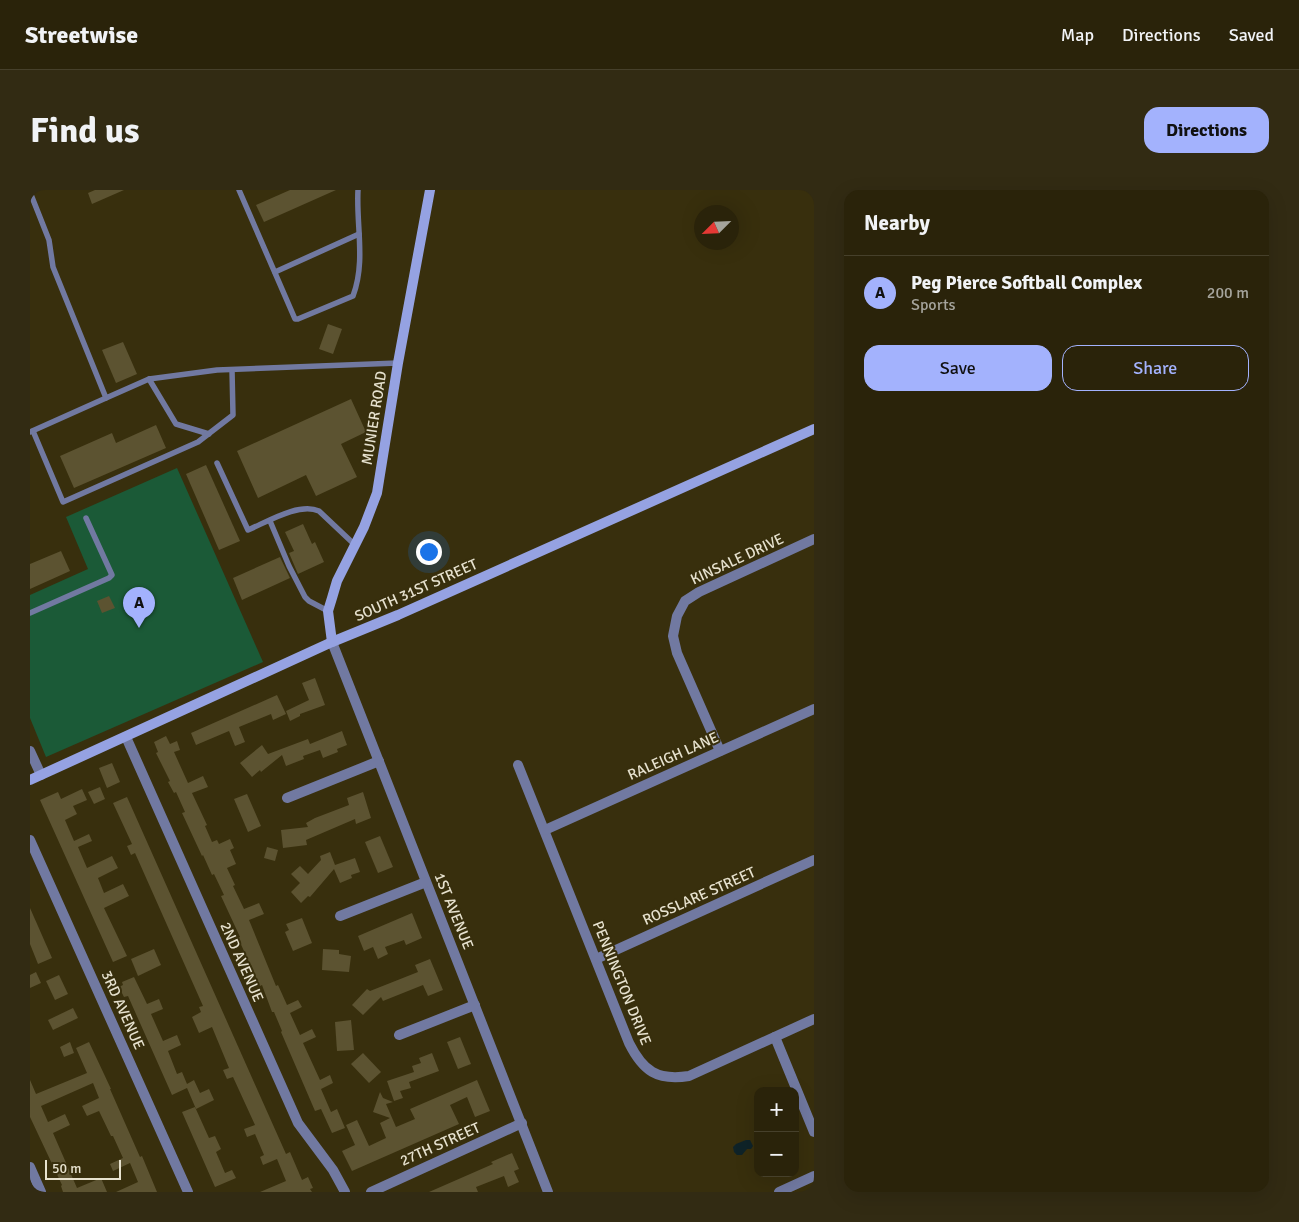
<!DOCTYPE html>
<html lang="en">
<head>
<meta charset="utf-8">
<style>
  :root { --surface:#2a230a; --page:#322b13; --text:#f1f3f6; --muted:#a5a49c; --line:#46402b; --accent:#a3b2fd }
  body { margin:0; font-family:Signika,sans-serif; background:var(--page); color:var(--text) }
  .controls { position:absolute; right:15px; bottom:15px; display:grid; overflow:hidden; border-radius:10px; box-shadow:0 5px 20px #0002 }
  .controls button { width:45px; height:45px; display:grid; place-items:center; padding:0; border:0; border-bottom:1px solid var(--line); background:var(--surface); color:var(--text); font:25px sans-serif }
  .compass { position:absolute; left:664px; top:15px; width:45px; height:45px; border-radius:50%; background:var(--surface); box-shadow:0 5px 20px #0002; rotate:246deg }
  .scale { position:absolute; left:15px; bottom:12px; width:76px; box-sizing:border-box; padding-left:5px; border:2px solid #e7e2cf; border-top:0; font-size:14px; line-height:18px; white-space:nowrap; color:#e7e2cf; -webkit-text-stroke:4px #382f0d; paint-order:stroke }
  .you { position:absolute; left:398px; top:361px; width:18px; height:18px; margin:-12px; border:4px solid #fff; border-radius:50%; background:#1a73e8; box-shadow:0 0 0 8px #1a73e833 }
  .badge { display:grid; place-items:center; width:32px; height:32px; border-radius:50%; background:var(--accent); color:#111; font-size:16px; font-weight:700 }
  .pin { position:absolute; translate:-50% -41px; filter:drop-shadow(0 1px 2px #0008) }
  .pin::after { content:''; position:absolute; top:26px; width:18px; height:15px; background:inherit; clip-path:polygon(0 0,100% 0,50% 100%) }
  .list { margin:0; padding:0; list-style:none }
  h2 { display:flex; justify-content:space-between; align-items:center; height:65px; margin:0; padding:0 20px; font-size:21px }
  h2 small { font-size:16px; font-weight:400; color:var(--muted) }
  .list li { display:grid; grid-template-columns:32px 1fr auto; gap:15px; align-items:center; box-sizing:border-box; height:75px; padding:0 20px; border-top:1px solid var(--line) }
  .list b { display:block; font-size:19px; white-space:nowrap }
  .list p { margin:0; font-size:16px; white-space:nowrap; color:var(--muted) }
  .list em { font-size:16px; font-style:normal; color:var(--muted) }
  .actions { display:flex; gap:10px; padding:15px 20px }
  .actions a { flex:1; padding:11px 0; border:1px solid var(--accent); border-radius:15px; text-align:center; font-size:18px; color:var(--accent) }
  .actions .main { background:var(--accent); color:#111 }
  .map { position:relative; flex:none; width:784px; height:1002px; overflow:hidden; border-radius:15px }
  header { display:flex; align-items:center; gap:30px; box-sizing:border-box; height:70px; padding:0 25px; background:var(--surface); border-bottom:1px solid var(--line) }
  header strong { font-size:24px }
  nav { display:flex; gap:28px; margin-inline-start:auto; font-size:18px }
  .intro { display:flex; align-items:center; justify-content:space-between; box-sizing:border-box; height:120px; padding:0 30px }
  h1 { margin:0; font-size:35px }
  .button { padding:12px 22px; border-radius:15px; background:var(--accent); color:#111; font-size:18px; font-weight:700 }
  main { display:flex; gap:30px; padding:0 30px }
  aside { flex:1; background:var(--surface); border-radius:15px; box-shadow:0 5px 20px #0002 }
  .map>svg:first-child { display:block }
</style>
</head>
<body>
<header>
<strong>Streetwise</strong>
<nav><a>Map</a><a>Directions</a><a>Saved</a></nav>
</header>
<div class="intro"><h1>Find us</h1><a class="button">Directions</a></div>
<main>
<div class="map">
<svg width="784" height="1002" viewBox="0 0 784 1002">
  <rect width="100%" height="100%" fill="#382f0d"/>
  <polygon fill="#1b5a37" points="147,278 233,472 16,567 0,528 0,405 58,379 36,327"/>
  <polygon fill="#0f2328" points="716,950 720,950 723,956 721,959 717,959 712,965 707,965 704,962 703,957 706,954"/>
  <g fill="#5c5331">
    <polygon points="65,0 94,0 62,14 58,3"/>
    <polygon points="260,0 306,0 234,32 226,15"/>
    <polygon points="298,134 312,139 303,164 289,159"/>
    <polygon points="93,152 107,184 86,193 72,160"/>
    <polygon points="321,209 336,242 311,254 327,287 286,306 276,285 228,308 207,261"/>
    <polygon points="126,235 136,258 44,298 30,266 82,243 86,253"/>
    <polygon points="176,275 210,351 189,360 156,284"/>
    <polygon points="273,334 282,354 285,352 294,372 268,384 259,363 264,361 255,342"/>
    <polygon points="31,361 40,381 0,399 0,374"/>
    <polygon points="250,367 260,388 212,410 203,388"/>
    <polygon points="79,406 85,418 72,423 67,411"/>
    <polygon points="285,488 295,515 270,524 270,526 260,531 256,521 279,510 272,493"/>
    <polygon points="247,505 256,524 243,530 241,524 209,537 215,552 205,556 199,541 166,555 161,543"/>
    <polygon points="312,541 317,555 307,559 308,562 293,568 290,560 273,566 274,569 256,576 252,565 231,582 230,580 222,587 210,573 232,555 238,564 278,549 280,554"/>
    <polygon points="136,546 140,554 147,551 150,560 144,562 158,593 173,586 178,597 162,603 177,635 175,636 182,652 187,650 189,654 200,649 204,658 200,660 206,674 197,678 205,695 203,696 214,719 229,713 234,724 219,730 246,796 248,795 257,815 268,810 272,817 260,823 270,845 282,839 286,847 273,853 290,890 300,885 303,893 291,899 301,922 307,919 315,938 302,943 291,919 285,921 251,842 252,841 244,822 242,822 232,795 230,796 208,748 210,747 191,706 194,705 184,684 182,685 173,665 172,666 152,623 155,622 146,602 144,603 138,592 140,591 126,563 128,562 124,552"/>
    <polygon points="82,573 90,592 77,598 69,578"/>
    <polygon points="70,597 75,609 64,614 58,602"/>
    <polygon points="52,599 57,610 43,616 47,624 35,630 44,651 59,644 62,651 48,657 57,678 82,666 88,678 68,688 74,703 93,694 99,706 74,718 97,766 83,772 10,610 28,602 31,609"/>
    <polygon points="333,602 341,628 326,634 325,629 276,650 277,655 253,658 251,640 278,637 276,633 285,628 319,615 317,608"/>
    <polygon points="217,604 231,636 218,642 204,609"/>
    <polygon points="97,607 256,964 260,962 272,990 278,987 283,998 280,999 282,1002 230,1002 256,991 247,969 233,975 230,967 234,965 225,944 217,947 214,939 225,935 203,887 197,889 193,880 199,878 182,837 169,843 162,827 171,822 169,817 173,816 105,663 101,665 97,656 102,654 83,613"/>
    <polygon points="350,646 363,677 348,683 335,652"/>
    <polygon points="237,657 248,660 245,671 234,668"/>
    <polygon points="300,662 305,675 325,668 330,682 321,685 322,688 310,693 304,679 280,707 278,706 271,713 261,702 270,693 261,684 270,676 278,684 291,670 290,666"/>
    <polygon points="0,718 22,768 8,774 0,754"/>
    <polygon points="382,723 392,748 376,755 374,750 355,757 358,764 348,769 343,757 334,761 328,746"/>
    <polygon points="272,728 282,753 263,761 255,742 259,740 256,734"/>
    <polygon points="124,759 131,775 108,786 101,769"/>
    <polygon points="293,759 309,760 309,764 321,766 319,782 292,780"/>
    <polygon points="400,769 413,800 398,806 393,795 353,811 351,807 333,825 322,815 337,799 340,801 388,782 385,775"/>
    <polygon points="6,782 11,793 0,798 0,785"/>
    <polygon points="29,785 38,804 25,810 16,791"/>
    <polygon points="104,787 117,814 129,809 133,819 121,824 133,851 147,845 151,855 138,861 147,884 152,882 157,894 164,890 170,903 179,899 184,910 166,919 157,898 142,905 98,806 94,807 89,797 93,795 92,792"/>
    <polygon points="43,818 48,828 23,840 18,830"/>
    <polygon points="321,830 324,860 307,861 305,832"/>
    <polygon points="430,847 441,874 428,879 417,852"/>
    <polygon points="40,852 44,863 34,867 30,857"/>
    <polygon points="59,852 81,899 80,899 110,967 112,966 127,1002 86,1002 108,992 100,973 83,981 80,974 93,968 83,946 81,946 69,921 57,926 52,916 69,908 63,893 11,916 18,932 35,924 40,935 23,943 47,998 71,988 77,1002 33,1002 31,996 32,995 0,927 0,890 6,904 57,883 46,858"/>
    <polygon points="333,863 351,882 339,893 321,874"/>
    <polygon points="402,863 409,881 379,892 381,898 370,901 373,908 364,911 357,891 384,882 382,876 391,873 389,868"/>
    <polygon points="447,890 460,921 445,927 437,907 420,915 429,934 322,981 312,961 325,955 316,935 327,930 339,956 356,948 350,933 360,928 343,922 350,902 353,908 363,912 356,914 366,937 385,929 380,919"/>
    <polygon points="165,917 179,948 185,946 191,959 186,962 195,983 202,980 206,988 185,997 152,922"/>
    <polygon points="482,963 489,979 484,981 489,992 478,997 474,986 446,997 448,1002 399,1002 463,974 461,972"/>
  </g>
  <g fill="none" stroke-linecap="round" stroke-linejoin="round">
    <g stroke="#7179a1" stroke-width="5.5">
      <path d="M209,0L265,129H268L323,106C336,72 326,35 328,0"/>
      <polyline points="0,2 19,50 23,77 76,208 119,189 187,180 368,173"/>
      <polyline points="245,82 329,44"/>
      <polyline points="119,189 146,234 179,244"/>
      <polyline points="3,241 33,312 168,252 203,225 202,180"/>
      <polyline points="0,242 76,208"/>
      <path d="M187,273L218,340C237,332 269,312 289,321L325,355"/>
      <polyline points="240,331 259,376 275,407 279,411 298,421"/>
      <polyline points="0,423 79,388 82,385 56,328"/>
    </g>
    <g stroke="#7179a1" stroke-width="10">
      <polyline points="302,452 518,1002"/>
      <polyline points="96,547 268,933 303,980 315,1002"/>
      <polyline points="0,561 11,585"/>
      <polyline points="690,561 647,463 643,446 647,426 655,411 669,402 784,349"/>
      <path d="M488,575L599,853C613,881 627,891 659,886L784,829"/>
      <polyline points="257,608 349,571"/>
      <polyline points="515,640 784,519"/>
      <polyline points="0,650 158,1002"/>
      <polyline points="310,726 396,692"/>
      <polyline points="566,769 784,670"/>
      <polyline points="369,845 445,815"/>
      <polyline points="745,847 784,942"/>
      <polyline points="0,977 11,1002"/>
      <polyline points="341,1002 492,933"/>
      <polyline points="749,1002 784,986"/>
    </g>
    <g stroke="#95a2e2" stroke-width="10">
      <polyline points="302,452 298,421 302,408 307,391 334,337 347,303 368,173 400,0"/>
      <polyline points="0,590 302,452 368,425 784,239"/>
    </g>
  </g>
  <g text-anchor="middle" stroke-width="4" stroke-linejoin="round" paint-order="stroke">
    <g font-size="15" fill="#e7e2cf" stroke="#382f0d">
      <text transform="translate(344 228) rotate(-81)" y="5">MUNIER ROAD</text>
      <text transform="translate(707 369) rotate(-25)" y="5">KINSALE DRIVE</text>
      <text transform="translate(386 400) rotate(-24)" y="5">SOUTH 31ST STREET</text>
      <text transform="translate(643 566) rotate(-24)" y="5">RALEIGH LANE</text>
      <text transform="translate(669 706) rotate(-24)" y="5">ROSSLARE STREET</text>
      <text transform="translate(424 721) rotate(68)" y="5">1ST AVENUE</text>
      <text transform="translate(212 772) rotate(66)" y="5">2ND AVENUE</text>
      <text transform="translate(592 793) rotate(68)" y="5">PENNINGTON DRIVE</text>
      <text transform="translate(93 820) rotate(66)" y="5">3RD AVENUE</text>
      <text transform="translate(410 954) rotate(-24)" y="5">27TH STREET</text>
    </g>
  </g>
</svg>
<div class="controls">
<button>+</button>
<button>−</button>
</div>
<svg class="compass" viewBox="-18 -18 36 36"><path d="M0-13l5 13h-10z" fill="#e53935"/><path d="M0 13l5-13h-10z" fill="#a5a49c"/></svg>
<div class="scale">50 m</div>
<div class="you"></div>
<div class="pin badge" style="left:109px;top:438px">A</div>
</div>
<aside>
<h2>Nearby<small></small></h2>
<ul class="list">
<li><span class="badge">A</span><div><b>Peg Pierce Softball Complex</b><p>Sports</p></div><em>200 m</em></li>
</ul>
<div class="actions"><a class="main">Save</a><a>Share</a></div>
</aside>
</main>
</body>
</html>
